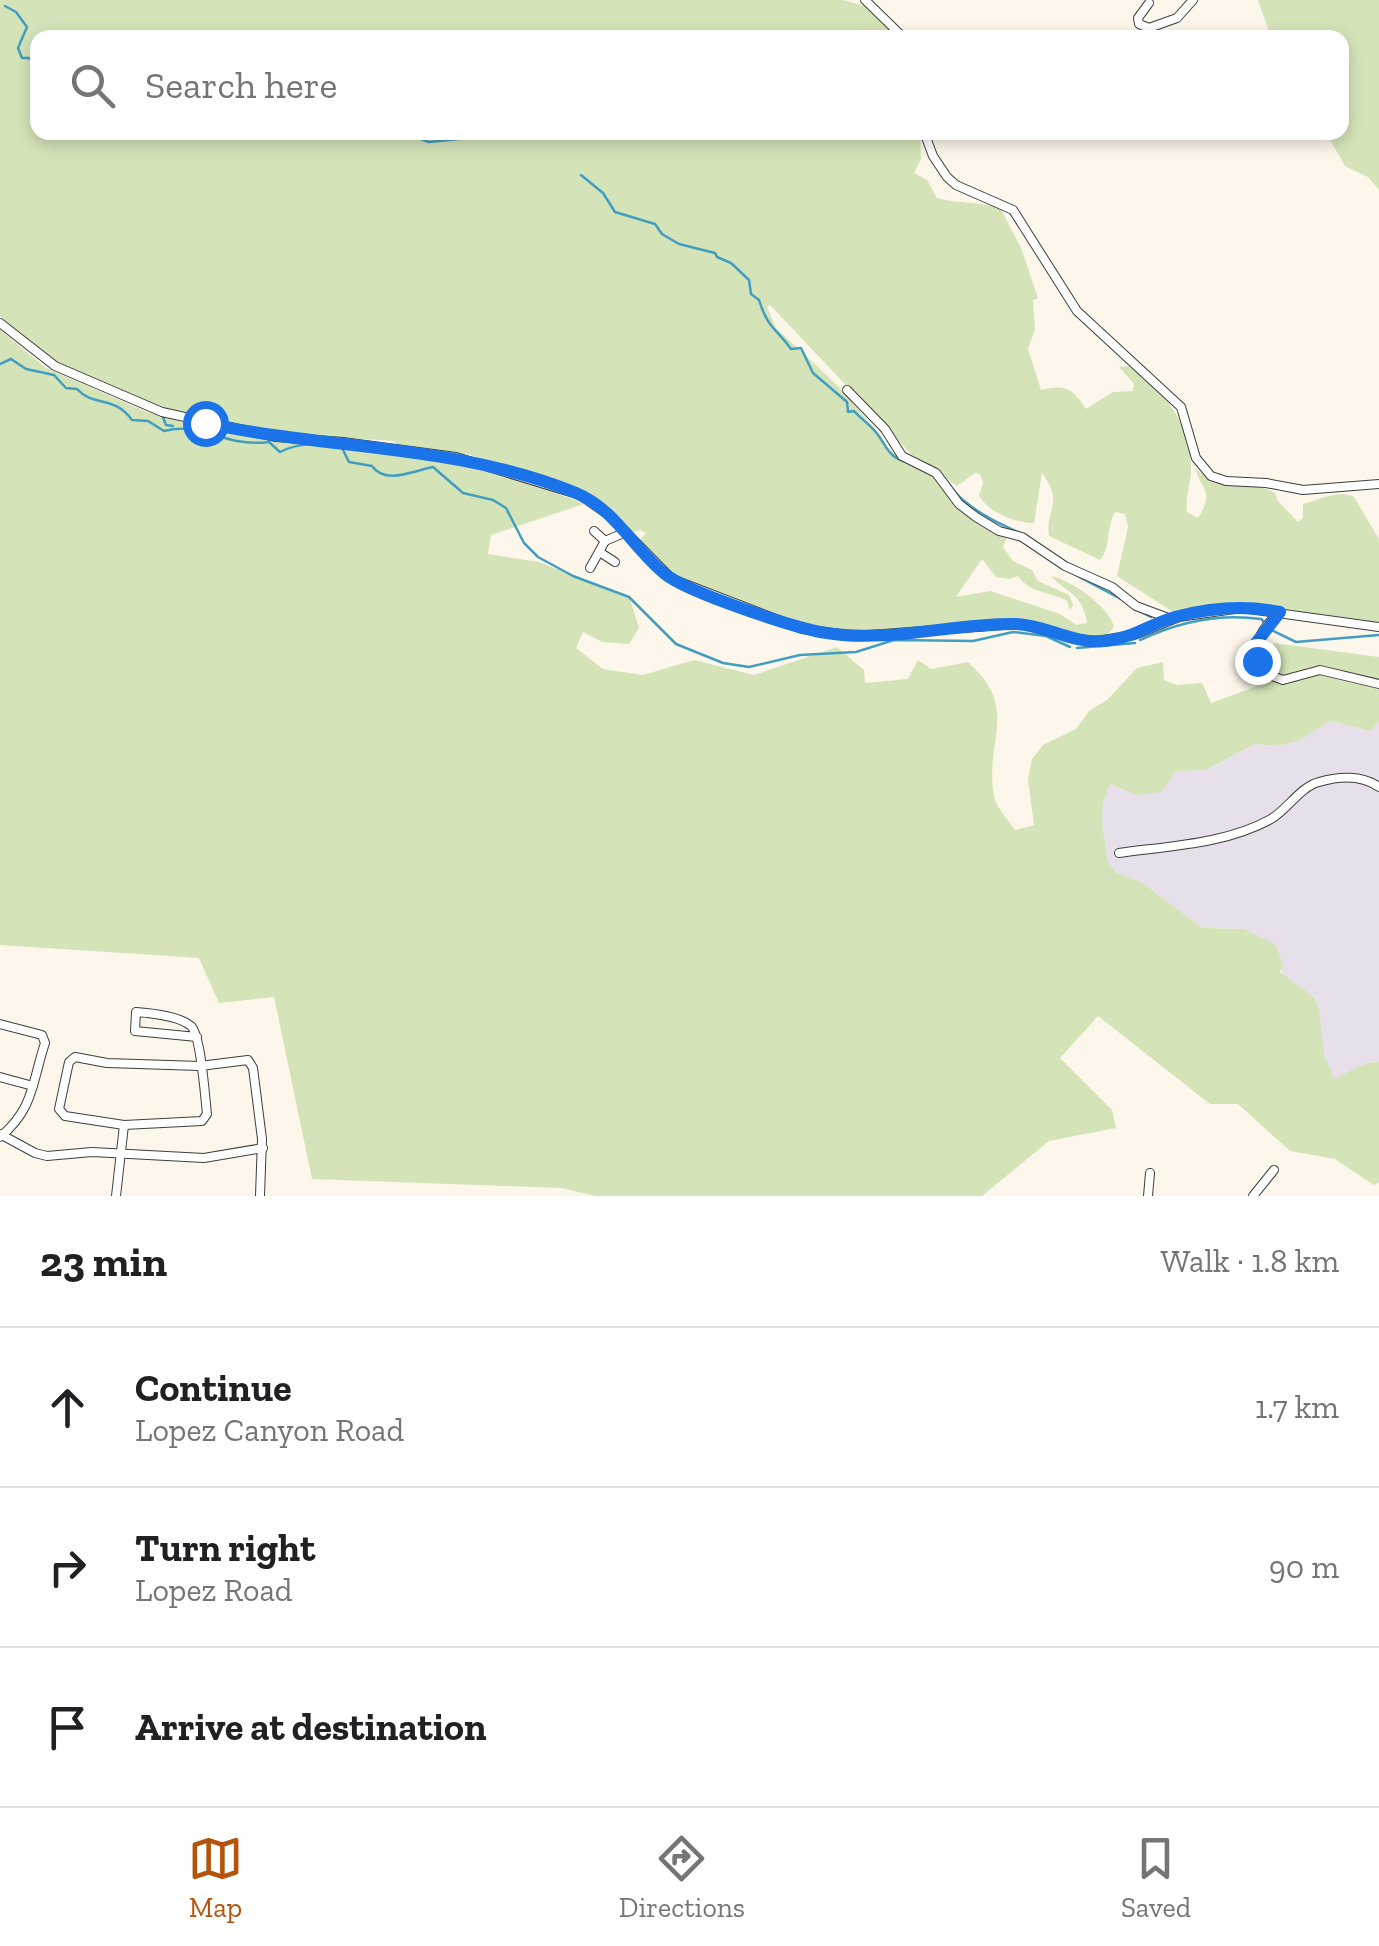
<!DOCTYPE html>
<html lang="en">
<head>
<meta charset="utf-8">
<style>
  :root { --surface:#fff; --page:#f2f2f2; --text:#202124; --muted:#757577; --line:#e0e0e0; --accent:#b45309 }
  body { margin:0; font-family:"Zilla Slab",serif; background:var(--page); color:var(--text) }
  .stop { position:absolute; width:30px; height:30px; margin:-22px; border:8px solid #1a73e8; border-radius:50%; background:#fff }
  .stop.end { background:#1a73e8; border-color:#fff; box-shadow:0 2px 10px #0008 }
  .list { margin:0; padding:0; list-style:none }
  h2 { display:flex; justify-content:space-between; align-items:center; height:130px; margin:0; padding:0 40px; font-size:42px }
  h2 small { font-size:32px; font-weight:400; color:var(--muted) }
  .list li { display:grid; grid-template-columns:65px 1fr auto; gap:30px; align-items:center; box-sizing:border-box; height:160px; padding:0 40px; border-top:2px solid var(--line) }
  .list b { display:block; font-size:38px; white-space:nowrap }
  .list p { margin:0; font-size:32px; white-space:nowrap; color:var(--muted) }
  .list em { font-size:32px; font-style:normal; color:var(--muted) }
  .icon { flex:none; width:55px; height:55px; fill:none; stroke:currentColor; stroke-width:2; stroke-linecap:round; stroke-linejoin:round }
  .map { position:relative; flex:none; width:1379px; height:1196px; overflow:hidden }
  .search { position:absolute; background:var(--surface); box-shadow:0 5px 15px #0003; left:30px; right:30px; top:30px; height:110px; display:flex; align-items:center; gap:25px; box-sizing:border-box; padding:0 35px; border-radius:20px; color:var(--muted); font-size:38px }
  .sheet { height:610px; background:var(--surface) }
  nav { display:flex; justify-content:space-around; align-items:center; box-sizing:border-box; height:140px; border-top:2px solid var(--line); background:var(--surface); font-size:28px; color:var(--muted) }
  nav a { display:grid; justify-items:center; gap:5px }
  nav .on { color:var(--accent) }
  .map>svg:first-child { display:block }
</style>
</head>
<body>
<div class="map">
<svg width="1379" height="1196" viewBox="0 0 1379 1196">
  <rect width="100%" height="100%" fill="#fdf7eb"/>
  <polygon fill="#e7dfe9" points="1330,721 1370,731 1379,722 1379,1062 1366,1063 1334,1080 1324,1053 1315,997 1285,978 1280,967 1244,929 1202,928 1143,883 1116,872 1108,862 1102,823 1103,804 1110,784 1137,795 1175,771 1207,770 1255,744 1279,746 1299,741"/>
  <g fill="#d4e4b8">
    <path d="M0,0H843L865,6L900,37L38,38V132L920,133L921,159L914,173L927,180L937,198C958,204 981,201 1001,209L1022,250L1038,298L1033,300L1035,329L1028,349L1041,390C1065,384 1073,388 1086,409L1113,392L1133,391L1134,384L1119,367L1129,366C1166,392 1193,426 1191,473C1190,487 1185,497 1187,512L1198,518C1216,490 1200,489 1195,468C1223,495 1246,477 1275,493L1278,501L1298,522L1303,518V504C1318,500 1340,489 1354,497L1379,539V625L1254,604L1176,614L1117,576L1128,527L1125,514L1115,512C1106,527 1111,548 1100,560L1049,536C1045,507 1065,505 1042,473L1034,523C1014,523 989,512 979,496L983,483L980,474L975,473L957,486L911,454L770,305L767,307L776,328L837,385L881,436L886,448L936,478L965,514L1007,537L1003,547L1013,561L1032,570L1038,581L1069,595L1073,605L1070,610L1067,601C1047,590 1031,594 1018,576L1010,579L996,577L982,559L956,597L990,591L1060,614L1076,625L1087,623C1083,593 1066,593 1051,576C1071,580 1110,607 1114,627L1109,633L1093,640L1021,622L851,631L813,627L675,577L638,542L646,533L640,530L631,533L586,493L559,483L470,455L399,448L394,441L279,434L211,422L149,405L104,382L63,367L37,350L0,316Z"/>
    <polygon points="1258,0 1379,0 1379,190 1368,177 1345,166 1326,133 1342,132 1342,38 1271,37"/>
    <path d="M0,330L46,368L147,412L211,431L466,465L539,486L584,504L491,535L488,554L539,562L630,599L639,628L629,644L602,642L583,632L576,648L603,669L643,675L694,660L754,675L837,647L864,670L865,683L908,679L918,660L931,669L968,662C1021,710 984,738 994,796C996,807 1008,820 1015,830L1034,825L1028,779L1032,759L1043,745L1076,729L1089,711L1107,700L1137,668L1163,662L1164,680L1177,685L1202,683L1211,703L1260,685L1274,643L1379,657V722L1370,731L1330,721L1299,741L1279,746L1255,744L1206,770L1176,771L1161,792L1137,795L1110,784L1103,804L1102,823L1108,862L1116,872L1143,883L1202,928L1244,929L1275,944L1283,964L1280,972L1314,997L1319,1010L1324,1053L1334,1079L1366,1063L1379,1062V1182L1374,1185L1335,1159L1290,1151L1238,1104H1210L1098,1016L1060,1058L1112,1110L1116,1128L1049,1141L982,1196H595L562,1188L312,1179L274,997L219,1003L199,958L0,945Z"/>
  </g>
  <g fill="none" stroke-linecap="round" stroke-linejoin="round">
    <g stroke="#429ec0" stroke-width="2.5">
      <polyline points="5,6 16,12 27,27 18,48 22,58 29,58 38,65"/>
      <polyline points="401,132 429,142 468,138"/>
      <path d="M581,175L603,193L615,212L655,224L662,234L679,244L715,253L717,257L731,263L749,280L751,294L759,300C768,329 776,328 791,349L801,348L813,373L847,402L848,412L854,411C861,419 872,426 878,435C887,447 889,458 907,462"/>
      <path d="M0,364L11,359L26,369L54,375L66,388L77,389C93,407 114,395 132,420L148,421L164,431C203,421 225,448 269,442L280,452C297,443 323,442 342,448L349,462L372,466C385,485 413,471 433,467L463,493L493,500L506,508L524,543L538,557L573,576L629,597L676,644L723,663L749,667L800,655L856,652L894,640L973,641L1013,632L1046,636L1070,647"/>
      <polyline points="163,417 166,425 173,426"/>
      <path d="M929,465C945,473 950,490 963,500C982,516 1000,524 1020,533"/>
      <polyline points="1066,570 1121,599"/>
      <polyline points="1135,609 1151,617"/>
      <polyline points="1269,629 1296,642 1379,635"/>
      <path d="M1140,640C1178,622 1219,613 1261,619L1265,623"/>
      <polyline points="1077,648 1135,643"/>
    </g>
    <g stroke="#3e3e3e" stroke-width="10">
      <g id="minor">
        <polyline points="865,0 904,38"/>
        <polyline points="1149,3 1138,18 1139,24 1149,28 1177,18 1193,0"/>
        <polyline points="924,132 933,156 947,177 956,185 1013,210 1077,311 1181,407 1196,458 1211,476 1226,481 1266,483 1303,490 1379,484"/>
        <polyline points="0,323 55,366 162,412 276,437 343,442 456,457 580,495 610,516 672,579 802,629 856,636 1019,624 1090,642 1134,635 1179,617 1241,608 1379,627"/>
        <polyline points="847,390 885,429 902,456 936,473 959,504 976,517 999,531 1022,537 1065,566 1112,587 1136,606 1171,619"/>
        <polyline points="594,531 605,541 626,532"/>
        <polyline points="601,553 615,562"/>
        <polyline points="590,568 605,541"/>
        <path d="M1280,612C1260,629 1248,649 1264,673L1283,680L1320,670L1379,684"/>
        <path d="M1119,853C1169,846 1226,844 1271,819C1288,809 1300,787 1319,782C1339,776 1362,775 1379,787"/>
        <path d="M0,1024L42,1035L45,1043C32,1082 34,1109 0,1137"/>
        <path d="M197,1037L135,1031L136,1012C150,1013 179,1016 191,1026C201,1035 205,1097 207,1114L202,1121L124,1125L65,1116L59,1109L69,1062L75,1057L107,1063L200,1066L248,1060L253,1068L262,1139L260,1196"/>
        <polyline points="0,1077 33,1086"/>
        <polyline points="0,1134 35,1153 47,1156 92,1152 204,1158 263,1148"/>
        <polyline points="116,1196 124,1125"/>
        <polyline points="1148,1196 1150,1173"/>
        <polyline points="1253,1196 1274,1170"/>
      </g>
    </g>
    <use href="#minor" stroke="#fff" stroke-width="8"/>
  </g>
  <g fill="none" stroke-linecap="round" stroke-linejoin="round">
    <path stroke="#1a73e8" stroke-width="12" d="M205,423C329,450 456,444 576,493C615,509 633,548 665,574C687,592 797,629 827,633C889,643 954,623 1016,624C1047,625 1072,644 1104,641C1131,639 1150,624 1175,617C1209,608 1246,605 1280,612L1256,643L1257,661"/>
  </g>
</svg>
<div class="stop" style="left:205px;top:423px"></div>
<div class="stop end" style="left:1257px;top:661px"></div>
<div class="search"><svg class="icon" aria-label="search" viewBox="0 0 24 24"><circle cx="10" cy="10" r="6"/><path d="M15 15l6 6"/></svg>Search here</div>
</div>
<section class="sheet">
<h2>23 min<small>Walk · 1.8 km</small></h2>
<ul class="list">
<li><svg class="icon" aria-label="ahead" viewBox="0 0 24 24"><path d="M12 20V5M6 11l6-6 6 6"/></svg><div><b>Continue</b><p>Lopez Canyon Road</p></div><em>1.7 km</em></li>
<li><svg class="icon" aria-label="right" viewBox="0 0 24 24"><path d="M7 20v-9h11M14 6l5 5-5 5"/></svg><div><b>Turn right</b><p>Lopez Road</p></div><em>90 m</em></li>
<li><svg class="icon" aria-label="arrive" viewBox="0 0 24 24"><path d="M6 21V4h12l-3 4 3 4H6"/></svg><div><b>Arrive at destination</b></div></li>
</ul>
</section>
<nav>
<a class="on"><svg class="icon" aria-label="map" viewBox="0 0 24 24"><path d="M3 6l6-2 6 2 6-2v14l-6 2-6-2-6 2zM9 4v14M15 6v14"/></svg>Map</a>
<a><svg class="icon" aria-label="directions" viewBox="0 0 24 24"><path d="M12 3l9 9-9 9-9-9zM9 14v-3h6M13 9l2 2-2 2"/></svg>Directions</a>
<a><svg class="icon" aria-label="saved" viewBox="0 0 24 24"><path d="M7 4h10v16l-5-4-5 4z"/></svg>Saved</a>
</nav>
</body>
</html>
